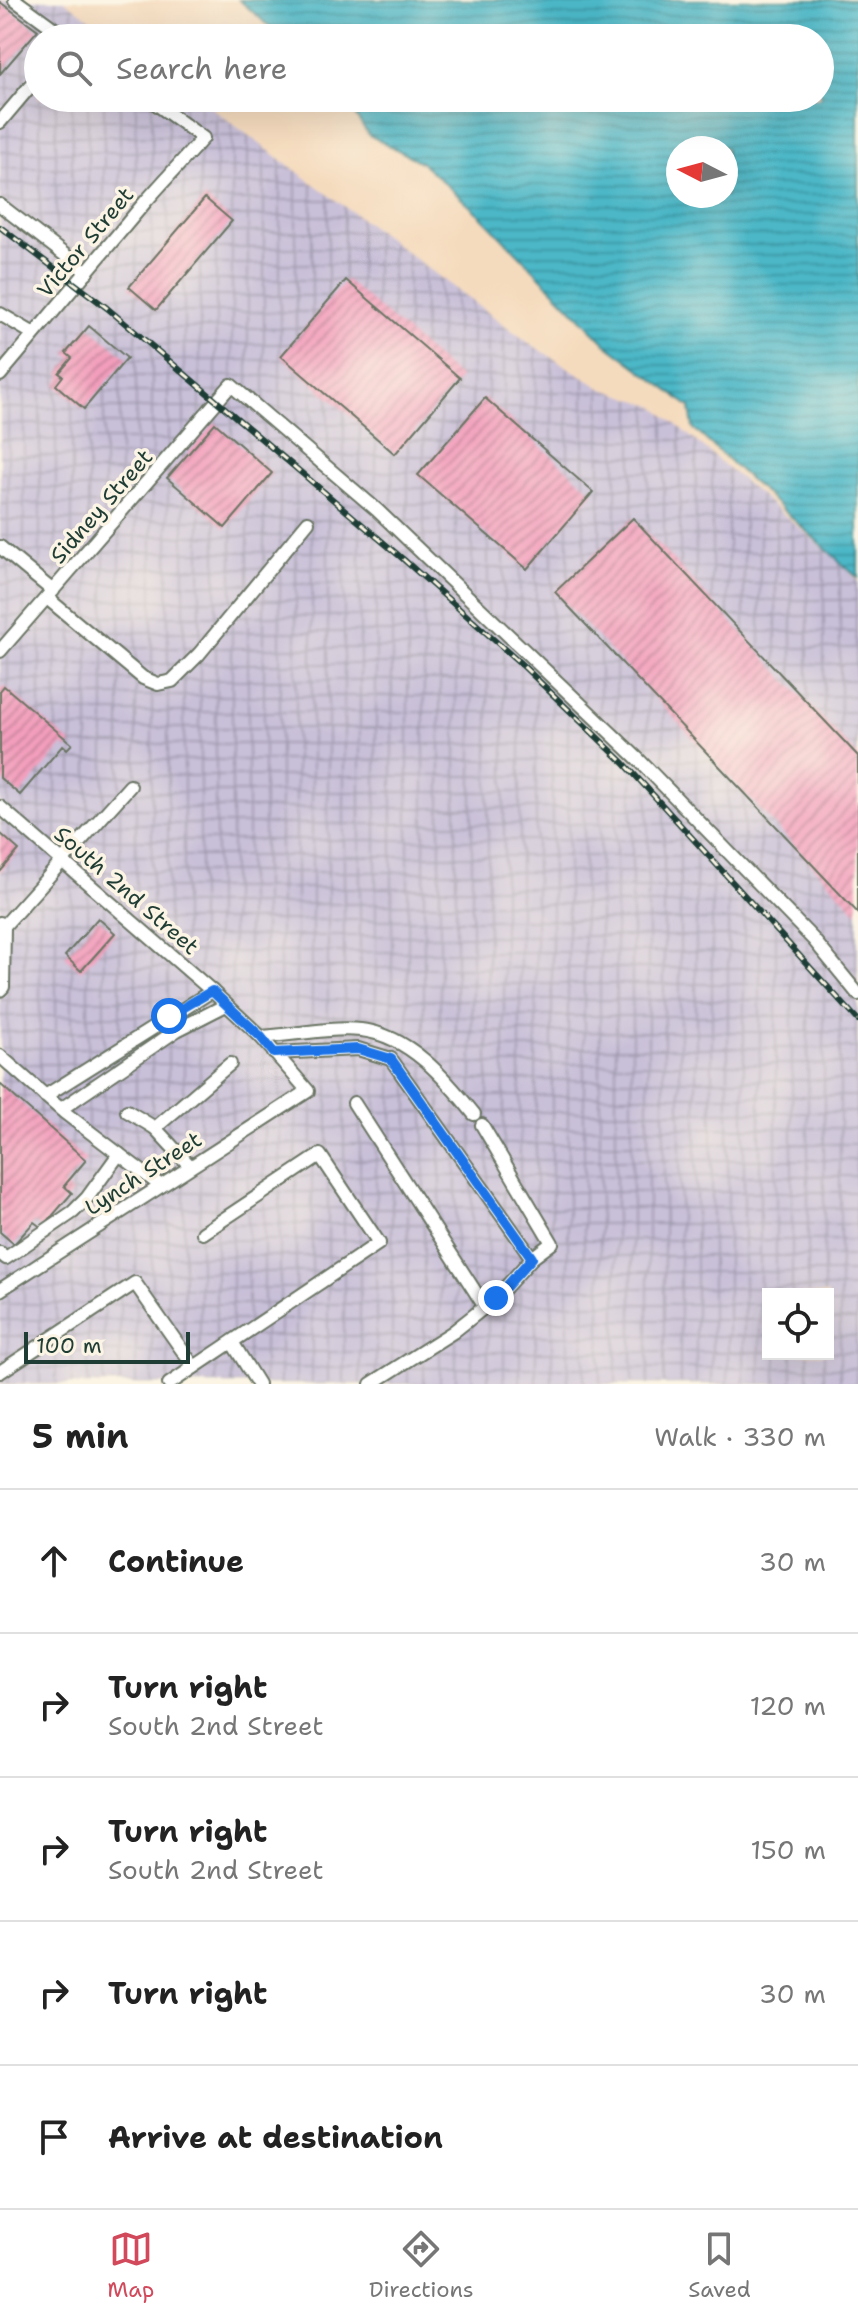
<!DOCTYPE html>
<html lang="en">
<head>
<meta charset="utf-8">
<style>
  :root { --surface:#fff; --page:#f2f2f2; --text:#222; --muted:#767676; --line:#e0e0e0; --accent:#d1495b }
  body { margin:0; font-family:"Shantell Sans",sans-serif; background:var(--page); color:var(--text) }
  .controls { position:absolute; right:24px; bottom:24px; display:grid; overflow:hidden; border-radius:0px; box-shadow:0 8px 32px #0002 }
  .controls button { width:72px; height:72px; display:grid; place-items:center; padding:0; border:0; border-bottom:2px solid var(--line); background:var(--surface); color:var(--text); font:40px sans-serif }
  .compass { position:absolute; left:666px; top:136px; width:72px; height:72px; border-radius:50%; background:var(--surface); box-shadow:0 8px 32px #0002; rotate:276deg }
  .scale { position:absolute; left:24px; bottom:20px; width:166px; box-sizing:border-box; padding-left:8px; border:4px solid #1f3d34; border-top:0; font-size:22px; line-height:28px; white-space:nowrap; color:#1f3d34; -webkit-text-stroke:6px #fcf5e5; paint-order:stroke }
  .stop { position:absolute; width:24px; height:24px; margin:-18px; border:6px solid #1a73e8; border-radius:50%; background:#fff }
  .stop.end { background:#1a73e8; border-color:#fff; box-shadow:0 2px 8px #0008 }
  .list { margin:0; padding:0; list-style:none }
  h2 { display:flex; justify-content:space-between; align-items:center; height:104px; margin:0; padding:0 32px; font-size:34px }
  h2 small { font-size:26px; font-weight:400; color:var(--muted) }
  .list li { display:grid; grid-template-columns:52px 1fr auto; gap:24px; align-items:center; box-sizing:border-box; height:144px; padding:0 32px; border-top:2px solid var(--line) }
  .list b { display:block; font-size:30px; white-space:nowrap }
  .list p { margin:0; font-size:26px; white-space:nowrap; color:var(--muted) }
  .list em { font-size:26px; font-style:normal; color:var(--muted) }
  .icon { flex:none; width:44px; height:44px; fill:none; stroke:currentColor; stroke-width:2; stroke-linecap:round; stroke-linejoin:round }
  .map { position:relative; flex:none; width:858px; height:1384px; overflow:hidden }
  .search { position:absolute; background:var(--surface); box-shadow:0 8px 32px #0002; left:24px; right:24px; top:24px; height:88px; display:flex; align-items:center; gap:20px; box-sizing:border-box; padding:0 28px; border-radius:44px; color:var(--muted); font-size:30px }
  .sheet { height:824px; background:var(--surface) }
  nav { display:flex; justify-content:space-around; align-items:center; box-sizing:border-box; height:112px; border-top:2px solid var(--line); background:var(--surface); font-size:22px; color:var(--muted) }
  nav a { display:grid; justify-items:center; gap:4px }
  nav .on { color:var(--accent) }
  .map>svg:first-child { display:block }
</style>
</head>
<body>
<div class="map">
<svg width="858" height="1384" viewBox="0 0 858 1384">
  <defs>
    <pattern id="industrial-grid" width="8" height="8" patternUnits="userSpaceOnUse" patternTransform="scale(2)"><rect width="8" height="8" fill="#c8bfd8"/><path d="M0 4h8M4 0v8" fill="none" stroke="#a29cb0"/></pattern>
    <pattern id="water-rules" width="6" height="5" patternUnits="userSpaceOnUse" patternTransform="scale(2)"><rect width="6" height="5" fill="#4bb7c7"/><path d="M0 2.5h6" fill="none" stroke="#3e96a2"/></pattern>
    <pattern id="building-hatch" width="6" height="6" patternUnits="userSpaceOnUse" patternTransform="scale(2)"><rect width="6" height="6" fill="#f39ebc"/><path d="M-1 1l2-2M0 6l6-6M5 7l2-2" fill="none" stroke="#c4829a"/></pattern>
  </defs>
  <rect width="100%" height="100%" fill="#fcf5e5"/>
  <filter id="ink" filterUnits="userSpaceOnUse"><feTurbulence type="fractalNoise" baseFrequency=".0125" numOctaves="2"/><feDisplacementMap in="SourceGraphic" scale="16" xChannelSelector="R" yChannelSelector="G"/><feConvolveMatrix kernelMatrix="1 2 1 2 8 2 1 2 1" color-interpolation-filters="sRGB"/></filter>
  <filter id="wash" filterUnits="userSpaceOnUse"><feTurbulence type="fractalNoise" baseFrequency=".006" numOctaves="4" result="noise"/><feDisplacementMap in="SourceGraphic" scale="32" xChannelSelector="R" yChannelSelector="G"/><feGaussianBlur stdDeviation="1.8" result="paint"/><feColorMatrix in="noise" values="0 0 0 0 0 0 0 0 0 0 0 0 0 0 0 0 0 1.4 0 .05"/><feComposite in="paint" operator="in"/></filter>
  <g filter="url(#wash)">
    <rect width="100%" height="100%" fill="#f5dbbe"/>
    <path fill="url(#industrial-grid)" fill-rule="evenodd" d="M0,0H64L116,38H38V98H198L529,343L601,388L654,406L840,562L858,581V1384H0ZM768,1294H828V1354H768Z"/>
    <path fill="url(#water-rules)" stroke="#357a7e" stroke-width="2" fill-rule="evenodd" d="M239,0H858V578L693,428L690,407L606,344L482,217L421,162L369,135L343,98H820V38H283ZM678,148H726V196H678Z"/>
    <g id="blocks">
      <g fill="url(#building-hatch)">
        <polygon points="0,2 38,30 0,74"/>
        <polygon points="205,198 232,221 156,310 129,287"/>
        <polygon points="346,280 460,378 395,454 281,356"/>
        <polygon points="89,326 127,358 84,409 56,385 63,376 59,373 72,358 66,353"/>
        <polygon points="485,398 593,492 527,569 418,475"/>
        <polygon points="215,423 272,473 225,528 167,478"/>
        <polygon points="633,518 858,756 858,913 555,592"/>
        <polygon points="4,686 72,744 67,749 63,745 20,795 0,778 0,691"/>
        <polygon points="0,833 19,850 0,872"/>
        <polygon points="98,918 115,933 81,971 65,956"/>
        <polygon points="0,1084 86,1160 64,1186 72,1193 42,1228 34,1222 14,1244 0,1232"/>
      </g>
    </g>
  </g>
  <g filter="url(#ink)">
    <use href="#blocks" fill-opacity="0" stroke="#6a7464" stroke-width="2"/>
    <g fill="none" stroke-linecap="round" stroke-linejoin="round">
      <g stroke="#6a7464" stroke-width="16">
        <g id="minor">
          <polyline points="15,0 67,38"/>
          <polyline points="0,122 38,77"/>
          <polyline points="0,205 87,272"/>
          <polyline points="0,314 34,334"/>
          <polyline points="0,375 146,201 203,138 148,98"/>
          <polyline points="0,547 53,591"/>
          <polyline points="47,598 143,678 158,684 172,681 199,654 308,522"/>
          <polyline points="0,651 231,385 377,510 637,758 813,939 858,994"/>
          <polyline points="0,807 212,991 261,1037 308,1091 0,1290"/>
          <polyline points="0,923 4,926 3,987 0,990"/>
          <polyline points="4,926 130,786"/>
          <path d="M261,1037C294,1035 328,1027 361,1030C409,1035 446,1079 474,1114"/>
          <polyline points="274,1053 358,1049 391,1059 532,1258"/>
          <polyline points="0,1056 65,1113 161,1186"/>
          <polyline points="45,1096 212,991"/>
          <polyline points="354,1103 485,1307"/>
          <polyline points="61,1109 177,1030 226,1005"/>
          <polyline points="127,1111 155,1128"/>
          <polyline points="190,1166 155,1128 230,1064"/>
          <polyline points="0,1253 6,1258 73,1212 87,1198 119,1154"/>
          <polyline points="232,1342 258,1384"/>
          <polyline points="0,1372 135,1283 194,1367"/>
          <polyline points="169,1384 379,1243 320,1155 203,1233"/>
          <polyline points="371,1384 453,1332 496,1298 532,1258 552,1243 482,1125"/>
        </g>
      </g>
      <use href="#minor" stroke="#fff" stroke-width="12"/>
      <g stroke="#1f3d34" stroke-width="6">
        <polyline id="rail" points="0,227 107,308 403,559 519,662 624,763 858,1020"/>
      </g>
      <use href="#rail" stroke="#fcf5e5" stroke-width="3" stroke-dasharray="9" stroke-linecap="butt"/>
    </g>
  </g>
  <g fill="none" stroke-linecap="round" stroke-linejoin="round" filter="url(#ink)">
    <polyline stroke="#1a73e8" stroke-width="10" points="169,1016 212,991 261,1037 274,1053 358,1049 391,1059 532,1258 496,1298"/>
  </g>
  <g text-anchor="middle" stroke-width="7" stroke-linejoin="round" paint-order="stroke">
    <g font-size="22" fill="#1f3d34" stroke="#fcf5e5">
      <text transform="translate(85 242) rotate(-50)" y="8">Victor Street</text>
      <text transform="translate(101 506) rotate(-49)" y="8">Sidney Street</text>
      <text transform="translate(127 890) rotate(41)" y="8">South 2nd Street</text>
      <text transform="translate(143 1173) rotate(-33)" y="8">Lynch Street</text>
    </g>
  </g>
</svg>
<div class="controls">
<button><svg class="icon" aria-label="locate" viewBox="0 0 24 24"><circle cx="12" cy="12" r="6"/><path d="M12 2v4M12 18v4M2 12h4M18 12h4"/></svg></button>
</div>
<svg class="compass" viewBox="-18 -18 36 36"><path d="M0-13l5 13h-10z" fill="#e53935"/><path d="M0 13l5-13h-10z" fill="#767676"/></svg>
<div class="scale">100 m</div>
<div class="stop" style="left:169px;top:1016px"></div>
<div class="stop end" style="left:496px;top:1298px"></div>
<div class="search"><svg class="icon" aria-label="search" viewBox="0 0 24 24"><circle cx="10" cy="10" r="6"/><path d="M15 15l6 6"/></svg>Search here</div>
</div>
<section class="sheet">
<h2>5 min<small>Walk · 330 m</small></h2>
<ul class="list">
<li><svg class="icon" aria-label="ahead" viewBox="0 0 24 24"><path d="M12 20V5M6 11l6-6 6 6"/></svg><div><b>Continue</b></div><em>30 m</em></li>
<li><svg class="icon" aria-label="right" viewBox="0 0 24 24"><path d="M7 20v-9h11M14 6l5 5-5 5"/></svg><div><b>Turn right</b><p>South 2nd Street</p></div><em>120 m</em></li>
<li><svg class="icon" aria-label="right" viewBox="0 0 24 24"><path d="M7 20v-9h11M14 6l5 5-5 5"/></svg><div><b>Turn right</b><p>South 2nd Street</p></div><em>150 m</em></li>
<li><svg class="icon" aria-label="right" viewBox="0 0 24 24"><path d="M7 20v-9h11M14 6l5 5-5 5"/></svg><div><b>Turn right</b></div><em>30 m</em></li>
<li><svg class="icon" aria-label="arrive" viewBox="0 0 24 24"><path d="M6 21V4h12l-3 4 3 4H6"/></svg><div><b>Arrive at destination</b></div></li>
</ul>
</section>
<nav>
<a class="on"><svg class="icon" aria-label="map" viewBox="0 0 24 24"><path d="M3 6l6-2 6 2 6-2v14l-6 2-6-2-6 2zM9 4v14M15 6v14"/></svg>Map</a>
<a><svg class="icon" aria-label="directions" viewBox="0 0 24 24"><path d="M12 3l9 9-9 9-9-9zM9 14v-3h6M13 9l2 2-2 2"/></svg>Directions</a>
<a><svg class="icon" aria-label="saved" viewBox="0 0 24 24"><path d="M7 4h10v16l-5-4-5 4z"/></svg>Saved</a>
</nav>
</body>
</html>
